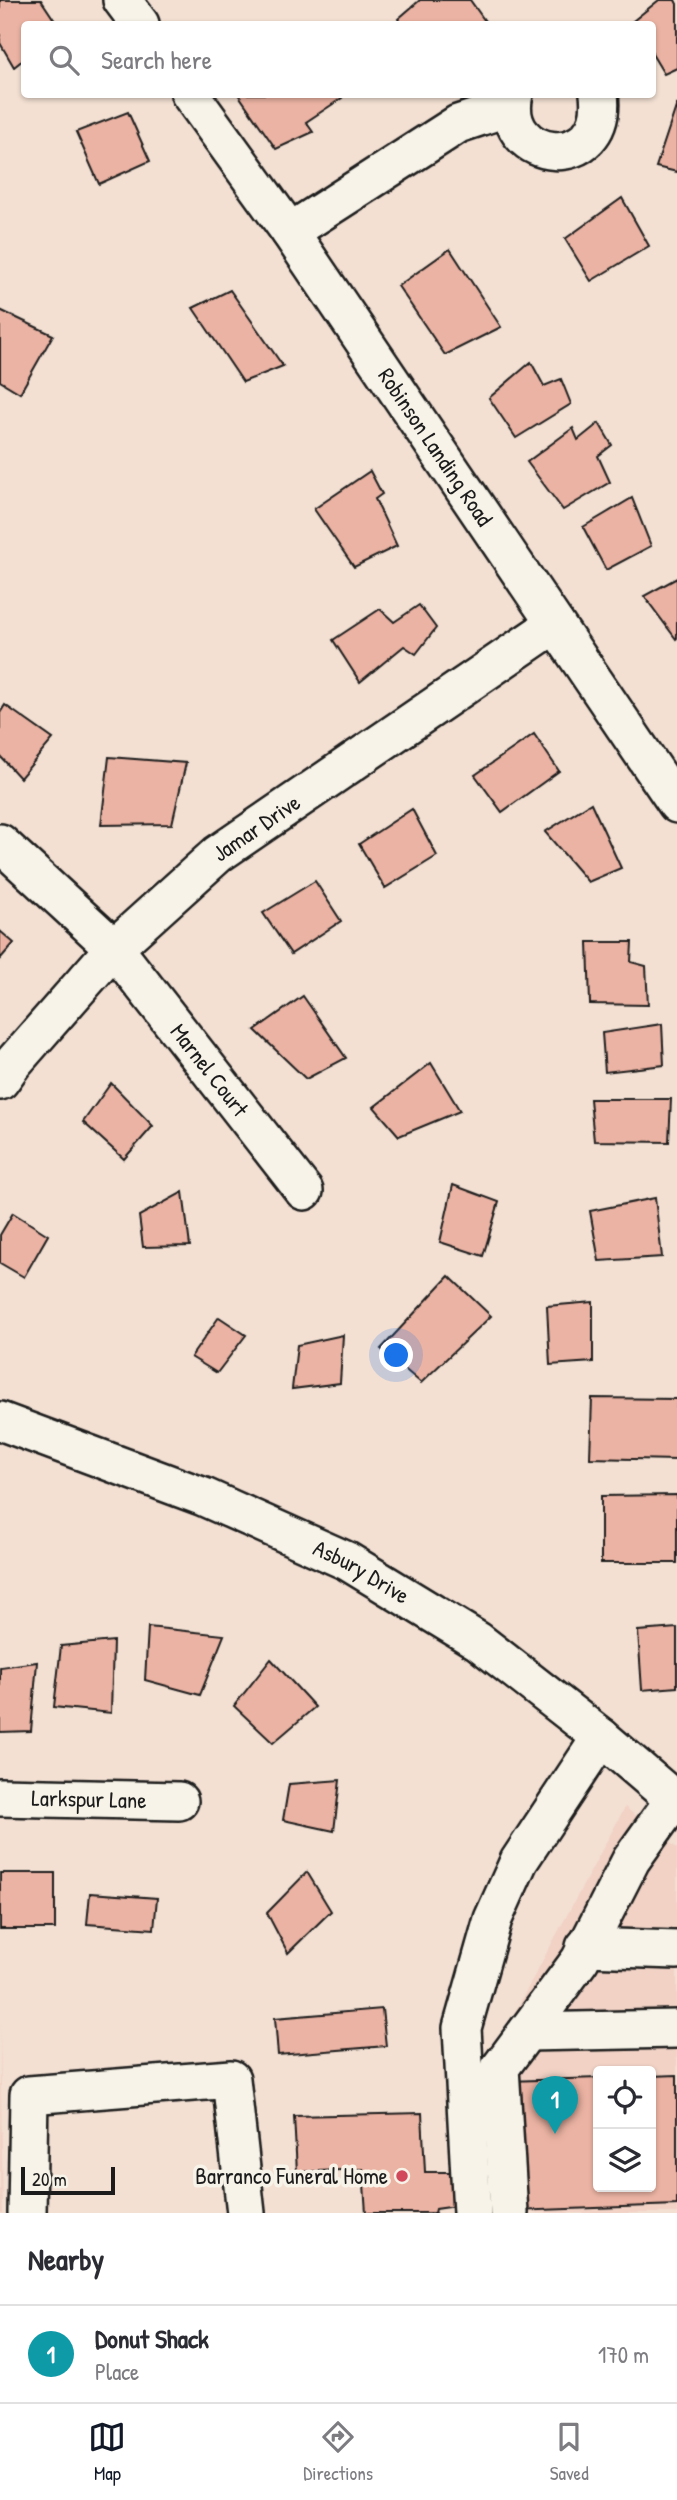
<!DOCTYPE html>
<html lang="en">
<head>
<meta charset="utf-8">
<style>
  :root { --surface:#fff; --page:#f7f7f7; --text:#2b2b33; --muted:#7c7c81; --line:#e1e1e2; --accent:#111827 }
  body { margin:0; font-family:"Patrick Hand",sans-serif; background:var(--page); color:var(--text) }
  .controls { position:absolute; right:21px; bottom:21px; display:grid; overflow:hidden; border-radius:7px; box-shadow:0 2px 5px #0004 }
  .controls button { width:63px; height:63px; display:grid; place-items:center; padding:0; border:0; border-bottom:2px solid var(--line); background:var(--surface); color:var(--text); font:35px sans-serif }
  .scale { position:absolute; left:21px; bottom:18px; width:94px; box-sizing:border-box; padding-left:7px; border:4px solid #1c1c1c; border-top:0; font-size:19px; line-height:24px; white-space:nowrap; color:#1c1c1c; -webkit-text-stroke:5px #f7f3e8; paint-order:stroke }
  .you { position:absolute; left:397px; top:1356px; width:24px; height:24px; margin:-18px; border:5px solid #fff; border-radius:50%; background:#1a73e8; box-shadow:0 0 0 10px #1a73e833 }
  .badge { display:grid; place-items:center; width:46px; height:46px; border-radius:50%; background:var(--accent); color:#fff; font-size:23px; font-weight:700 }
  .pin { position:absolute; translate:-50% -58px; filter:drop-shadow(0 2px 4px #0008) }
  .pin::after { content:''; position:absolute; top:37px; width:24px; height:21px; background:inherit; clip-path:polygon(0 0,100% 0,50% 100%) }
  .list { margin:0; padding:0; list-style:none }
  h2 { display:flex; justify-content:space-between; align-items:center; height:91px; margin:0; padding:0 28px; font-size:30px }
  h2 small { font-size:23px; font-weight:400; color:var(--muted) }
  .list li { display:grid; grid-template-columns:46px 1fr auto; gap:21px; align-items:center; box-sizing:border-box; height:98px; padding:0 28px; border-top:2px solid var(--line) }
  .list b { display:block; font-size:26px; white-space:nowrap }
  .list p { margin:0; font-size:23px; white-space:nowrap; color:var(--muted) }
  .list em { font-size:23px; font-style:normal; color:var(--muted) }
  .icon { flex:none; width:38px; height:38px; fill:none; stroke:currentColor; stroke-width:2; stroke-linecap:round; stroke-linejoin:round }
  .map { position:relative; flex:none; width:677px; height:2213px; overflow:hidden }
  .search { position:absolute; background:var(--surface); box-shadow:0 2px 5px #0004; left:21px; right:21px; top:21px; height:77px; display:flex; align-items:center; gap:18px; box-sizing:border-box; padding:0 24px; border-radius:7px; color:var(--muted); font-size:26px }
  .sheet { height:189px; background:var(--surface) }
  nav { display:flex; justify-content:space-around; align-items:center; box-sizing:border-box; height:98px; border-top:2px solid var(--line); background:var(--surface); font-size:19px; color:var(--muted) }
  nav a { display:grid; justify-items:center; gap:4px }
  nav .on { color:var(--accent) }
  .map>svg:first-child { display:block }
</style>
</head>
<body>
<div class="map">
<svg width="677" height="2213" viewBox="0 0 677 2213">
  <rect width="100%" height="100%" fill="#f3e0d3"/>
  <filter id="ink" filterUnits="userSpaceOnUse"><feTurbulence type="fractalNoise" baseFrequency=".0143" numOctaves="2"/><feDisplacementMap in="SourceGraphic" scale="14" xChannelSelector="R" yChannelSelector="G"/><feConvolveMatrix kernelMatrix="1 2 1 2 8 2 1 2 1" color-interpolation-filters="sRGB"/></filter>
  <g filter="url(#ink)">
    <g fill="#f1d2c5" fill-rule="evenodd">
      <path d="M625,1807L677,1848V2213H491L488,2062ZM598,2071H651V2187H598Z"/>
      <polygon points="0,2024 3,2213 0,2213"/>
    </g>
    <g fill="#ebb3a3" stroke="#1c1c1c" stroke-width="2">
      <polygon points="0,0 41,0 57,24 24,24 24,59 14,67 0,43"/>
      <polygon points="420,0 470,0 487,24 401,24 398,19"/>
      <polygon points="659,0 675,0 677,4 677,68 664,74 652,54 652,24 635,24 633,21"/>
      <polygon points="238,94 340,94 342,98 306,122 313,132 276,149"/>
      <polygon points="677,104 677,172 656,167"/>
      <polygon points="128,112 150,161 99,184 76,132"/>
      <polygon points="622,198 649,246 591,281 565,239"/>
      <polygon points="450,249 501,327 445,355 398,286"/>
      <polygon points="230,290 283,366 243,382 193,308"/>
      <polygon points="0,310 53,335 20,393 0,381"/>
      <polygon points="531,362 544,386 561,379 571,404 516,438 489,398"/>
      <polygon points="599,423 612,445 598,456 610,482 563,510 527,462 573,428 578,440"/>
      <polygon points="370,471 382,494 375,499 397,546 354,567 314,509"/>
      <polygon points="632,498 651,546 606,570 583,527"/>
      <polygon points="677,578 677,638 676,639 644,596"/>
      <polygon points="419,605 436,628 416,654 404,646 360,682 333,640 380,609 394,622"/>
      <polygon points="5,705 53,739 20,778 0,756 0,713"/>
      <polygon points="534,734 559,771 502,812 475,775"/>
      <polygon points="109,757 186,763 172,824 101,825"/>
      <polygon points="591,803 621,868 588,882 545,832"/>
      <polygon points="412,809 437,856 385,888 359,844"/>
      <polygon points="315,881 341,921 291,954 263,913"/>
      <polygon points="0,931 14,943 0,959"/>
      <polygon points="588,942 632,942 631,962 646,966 648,1005 590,1004"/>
      <polygon points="303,996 346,1058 306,1079 255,1030"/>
      <polygon points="662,1024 664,1065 605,1072 602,1033"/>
      <polygon points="431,1063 460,1111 399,1136 374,1107"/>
      <polygon points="111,1083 153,1126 124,1159 83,1122"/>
      <polygon points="590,1099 671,1099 669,1142 594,1141"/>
      <polygon points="453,1185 499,1202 483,1256 440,1242"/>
      <polygon points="183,1192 190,1246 143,1247 139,1216"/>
      <polygon points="655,1198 662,1257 599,1261 590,1211"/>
      <polygon points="13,1213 48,1235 24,1277 0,1263 0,1235"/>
      <polygon points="449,1276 491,1316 421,1383 381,1349"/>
      <polygon points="593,1302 593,1362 550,1365 547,1306"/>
      <polygon points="219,1317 246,1335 217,1373 191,1357"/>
      <polygon points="343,1335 340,1383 292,1389 297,1345"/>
      <polygon points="592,1398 677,1399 676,1460 590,1458"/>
      <polygon points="677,1495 677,1563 601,1563 601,1496"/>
      <polygon points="148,1627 224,1635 200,1695 145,1680"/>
      <polygon points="677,1628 677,1687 642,1690 638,1631"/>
      <polygon points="113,1641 111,1713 54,1707 61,1646"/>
      <polygon points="271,1659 315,1707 273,1743 234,1706"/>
      <polygon points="37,1662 31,1731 0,1732 0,1667"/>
      <polygon points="340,1780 334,1831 283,1820 289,1784"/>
      <polygon points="307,1872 331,1911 288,1953 267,1913"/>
      <rect x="0" y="1873" width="55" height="56"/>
      <polygon points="90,1893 157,1898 154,1929 87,1924"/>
      <polygon points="382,2009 386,2046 278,2055 275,2018"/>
      <polygon points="677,2075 677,2205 513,2211 509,2081 598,2078 598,2187 651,2187 651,2076"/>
      <polygon points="422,2113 425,2172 456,2172 457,2206 436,2209 435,2213 366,2213 363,2169 297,2172 294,2116"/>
    </g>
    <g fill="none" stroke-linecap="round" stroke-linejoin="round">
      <g stroke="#1c1c1c" stroke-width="42">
        <g id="minor">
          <polyline points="122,0 140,24"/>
          <path id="s1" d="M190,94L290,232L677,804"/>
          <path d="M514,94C498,164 609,175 599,94"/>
          <polyline points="290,232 458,124 512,106"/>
          <path id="s2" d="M0,843L114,948L304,1191"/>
          <path id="s3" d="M0,1081L13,1063L114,948L218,854L555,624"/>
          <path id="s4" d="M0,1421L204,1497L347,1561L478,1641L601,1737L677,1802"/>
          <path id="s5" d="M0,1797L179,1801"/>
          <polyline points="585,1947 677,1950"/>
          <polyline points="527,2032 677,2029"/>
          <polyline points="27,2213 29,2095 231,2079 246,2213"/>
          <polyline points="472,2213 462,2028 493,1919 519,1861 601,1737"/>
          <polyline points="509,2213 500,2068 580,1960 631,1860 674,1800"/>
        </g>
      </g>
      <use href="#minor" stroke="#f7f3e8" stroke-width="37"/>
    </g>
  </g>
  <circle fill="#d1495b" stroke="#f7f3e8" stroke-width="2.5" cx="402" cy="2176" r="7"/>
  <g text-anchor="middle" stroke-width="7" stroke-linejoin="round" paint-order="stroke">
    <g font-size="23" fill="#1c1c1c" stroke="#f7f3e8">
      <text dy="8" stroke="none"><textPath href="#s1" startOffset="430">Robinson Landing Road</textPath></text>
      <text dy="8" stroke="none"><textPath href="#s3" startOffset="362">Jamar Drive</textPath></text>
      <text dy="8" stroke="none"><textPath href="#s2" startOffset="310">Marnel Court</textPath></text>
      <text dy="8" stroke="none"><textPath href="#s4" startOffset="392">Asbury Drive</textPath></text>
      <text dy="8" stroke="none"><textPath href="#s5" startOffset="89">Larkspur Lane</textPath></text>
    </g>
    <g font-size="23" fill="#1c1c1c" stroke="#f7f3e8" text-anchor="end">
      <text x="388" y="2184">Barranco Funeral Home</text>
    </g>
  </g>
</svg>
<div class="controls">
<button><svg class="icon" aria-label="locate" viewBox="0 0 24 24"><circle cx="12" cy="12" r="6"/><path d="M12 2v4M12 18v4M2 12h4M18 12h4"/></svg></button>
<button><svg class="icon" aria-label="layers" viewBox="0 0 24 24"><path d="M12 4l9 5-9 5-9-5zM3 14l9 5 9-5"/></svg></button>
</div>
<div class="scale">20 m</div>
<div class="you"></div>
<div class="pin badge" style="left:555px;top:2134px;background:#0f9aa8">1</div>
<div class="search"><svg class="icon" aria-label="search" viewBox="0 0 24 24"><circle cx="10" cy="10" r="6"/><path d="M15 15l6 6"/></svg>Search here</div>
</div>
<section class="sheet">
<h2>Nearby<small></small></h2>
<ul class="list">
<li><span class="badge" style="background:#0f9aa8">1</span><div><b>Donut Shack</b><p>Place</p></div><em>170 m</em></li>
</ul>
</section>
<nav>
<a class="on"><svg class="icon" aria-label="map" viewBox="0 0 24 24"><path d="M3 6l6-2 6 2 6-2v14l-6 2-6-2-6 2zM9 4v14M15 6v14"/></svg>Map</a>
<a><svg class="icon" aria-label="directions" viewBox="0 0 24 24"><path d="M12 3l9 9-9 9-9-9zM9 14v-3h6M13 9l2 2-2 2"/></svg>Directions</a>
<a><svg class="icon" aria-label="saved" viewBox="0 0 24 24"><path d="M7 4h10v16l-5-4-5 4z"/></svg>Saved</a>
</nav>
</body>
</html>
